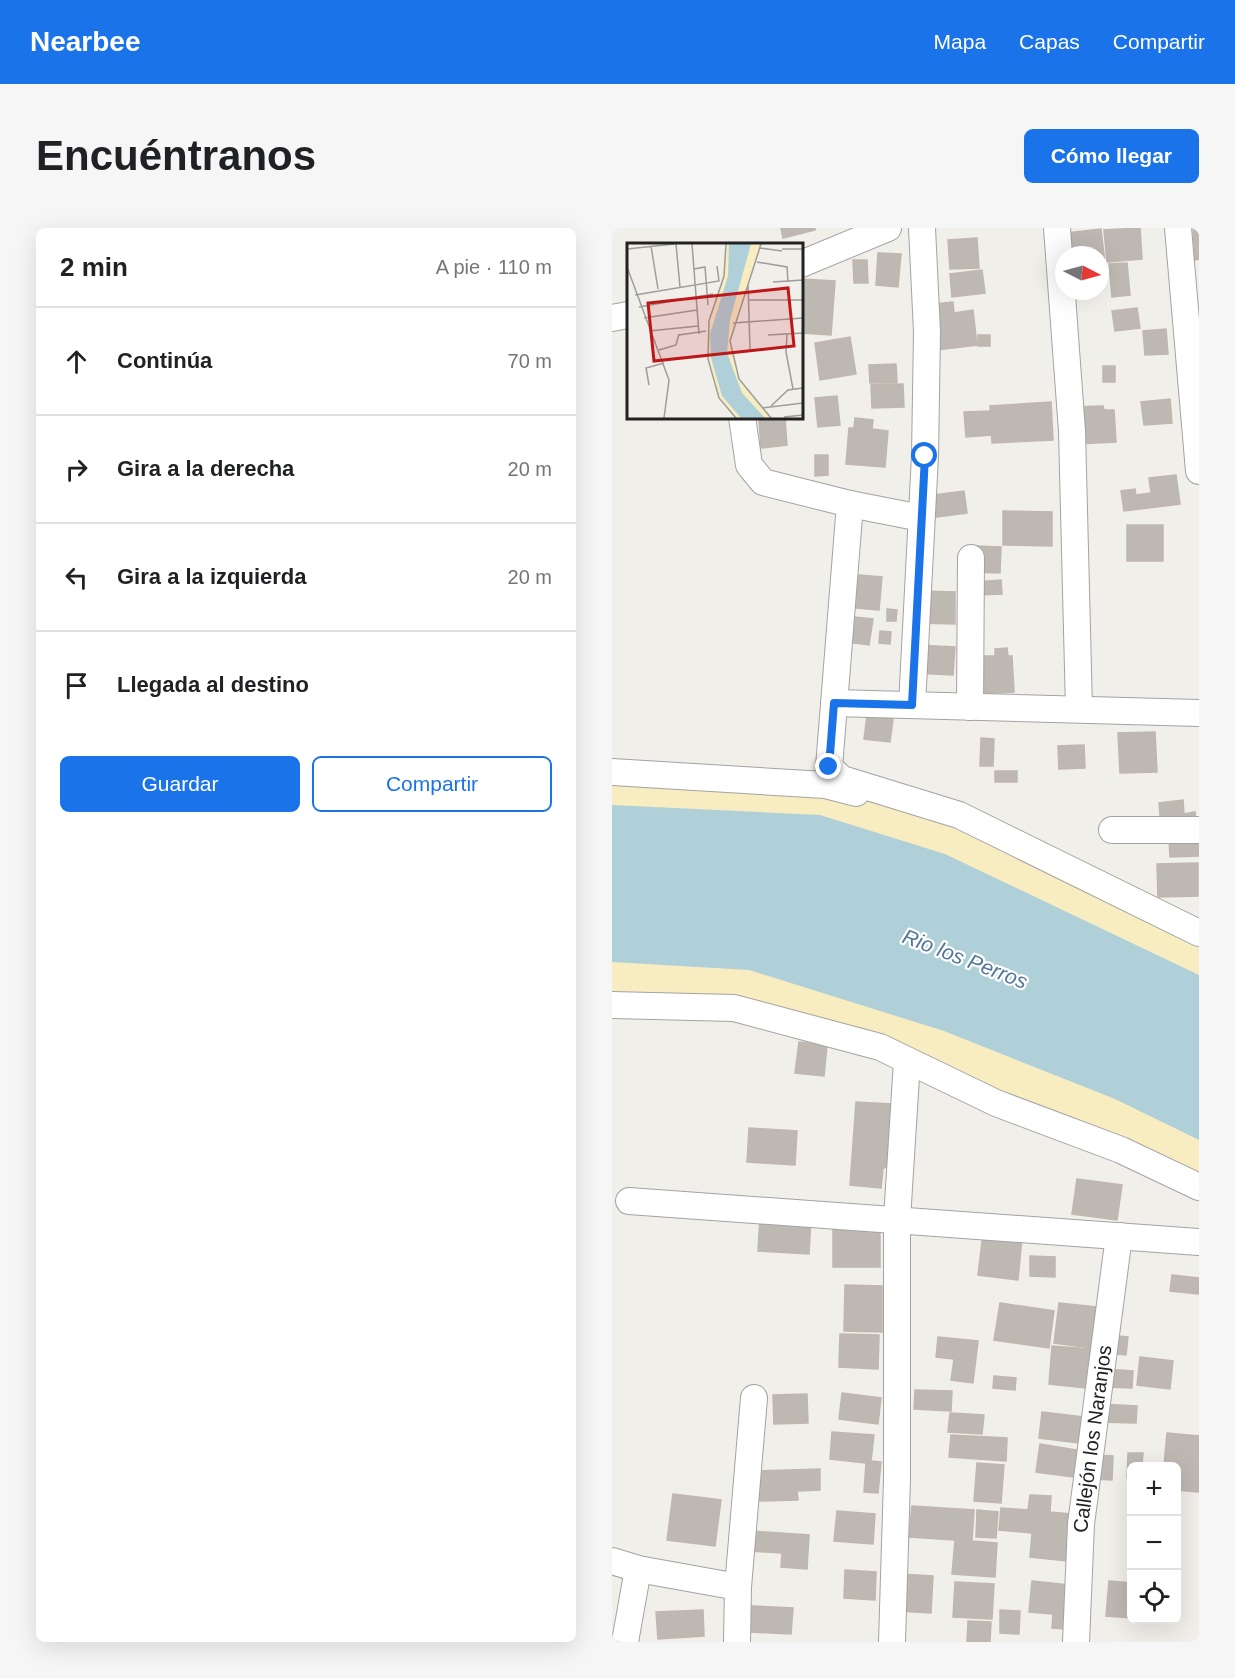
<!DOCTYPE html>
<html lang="es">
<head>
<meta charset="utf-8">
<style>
  :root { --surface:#fff; --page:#f6f6f6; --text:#202124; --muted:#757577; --line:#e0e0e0; --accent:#1a73e8 }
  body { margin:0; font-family:Arial,sans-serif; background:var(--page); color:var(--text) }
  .controls { position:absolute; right:18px; bottom:18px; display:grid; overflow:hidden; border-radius:9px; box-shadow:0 6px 24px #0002 }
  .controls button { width:54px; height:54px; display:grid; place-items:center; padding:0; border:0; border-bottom:2px solid var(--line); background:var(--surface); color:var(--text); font:30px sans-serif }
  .compass { position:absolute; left:443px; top:18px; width:54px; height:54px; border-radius:50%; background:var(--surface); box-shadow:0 6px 24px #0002; rotate:96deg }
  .stop { position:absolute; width:18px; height:18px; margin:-14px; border:4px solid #1a73e8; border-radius:50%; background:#fff }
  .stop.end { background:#1a73e8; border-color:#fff; box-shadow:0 2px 6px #0008 }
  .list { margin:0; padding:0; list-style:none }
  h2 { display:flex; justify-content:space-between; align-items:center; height:78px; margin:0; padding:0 24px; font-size:26px }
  h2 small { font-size:20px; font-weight:400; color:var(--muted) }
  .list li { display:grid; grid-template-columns:39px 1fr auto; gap:18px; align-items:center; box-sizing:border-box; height:108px; padding:0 24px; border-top:2px solid var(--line) }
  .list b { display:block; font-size:22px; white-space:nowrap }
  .list em { font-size:20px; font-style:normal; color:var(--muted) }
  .actions { display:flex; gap:12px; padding:18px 24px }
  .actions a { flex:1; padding:14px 0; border:2px solid var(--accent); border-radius:9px; text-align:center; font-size:21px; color:var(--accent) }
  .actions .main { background:var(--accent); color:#fff }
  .icon { flex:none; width:33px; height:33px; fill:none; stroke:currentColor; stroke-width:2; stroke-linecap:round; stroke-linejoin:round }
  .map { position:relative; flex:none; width:587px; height:1414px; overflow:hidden; border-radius:9px }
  header { display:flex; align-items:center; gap:36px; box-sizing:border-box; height:84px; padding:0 30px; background:var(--accent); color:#fff }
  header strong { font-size:28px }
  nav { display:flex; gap:33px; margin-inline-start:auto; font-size:21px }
  .intro { display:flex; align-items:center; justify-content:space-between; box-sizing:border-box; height:144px; padding:0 36px }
  h1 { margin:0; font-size:42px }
  .button { padding:15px 27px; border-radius:9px; background:var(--accent); color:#fff; font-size:21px; font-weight:700 }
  main { display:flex; gap:36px; padding:0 36px }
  aside { flex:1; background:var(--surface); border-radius:9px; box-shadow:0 6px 24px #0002 }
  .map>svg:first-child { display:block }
</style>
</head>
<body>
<header>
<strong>Nearbee</strong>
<nav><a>Mapa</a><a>Capas</a><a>Compartir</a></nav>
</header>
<div class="intro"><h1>Encuéntranos</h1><a class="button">Cómo llegar</a></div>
<main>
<aside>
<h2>2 min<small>A pie · 110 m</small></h2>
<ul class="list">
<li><svg class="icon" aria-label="ahead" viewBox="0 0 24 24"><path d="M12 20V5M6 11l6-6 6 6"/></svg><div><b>Continúa</b></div><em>70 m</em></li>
<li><svg class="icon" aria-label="right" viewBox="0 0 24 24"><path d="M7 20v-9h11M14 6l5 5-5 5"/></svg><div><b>Gira a la derecha</b></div><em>20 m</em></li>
<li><svg class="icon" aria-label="left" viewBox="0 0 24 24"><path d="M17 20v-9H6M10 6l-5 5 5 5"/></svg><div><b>Gira a la izquierda</b></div><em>20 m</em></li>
<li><svg class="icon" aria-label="arrive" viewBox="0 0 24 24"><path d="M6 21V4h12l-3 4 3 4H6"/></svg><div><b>Llegada al destino</b></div></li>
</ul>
<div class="actions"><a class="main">Guardar</a><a>Compartir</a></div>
</aside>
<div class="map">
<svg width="587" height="1414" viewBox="0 0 587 1414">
  <rect width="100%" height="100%" fill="#f1efea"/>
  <polygon fill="#f8ecc1" points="0,544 213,557 342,590 587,707 587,959 295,833 122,780 0,777"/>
  <polygon fill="#b0d0d9" points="0,577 208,587 333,626 587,747 587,912 503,871 332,803 137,742 0,734"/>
  <g fill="#beb8b3" stroke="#c1b6ae" stroke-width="1.5">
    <polygon points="169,0 203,0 203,2 171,10"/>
    <polygon points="528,0 530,31 495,34 492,2"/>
    <polygon points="581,0 587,0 587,31 583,32"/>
    <polygon points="489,1 495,53 488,54 488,27 457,27 455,5"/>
    <polygon points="365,10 367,40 338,41 336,12"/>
    <polygon points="266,25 289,26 286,59 264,57"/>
    <polygon points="241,32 255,32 256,55 242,55"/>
    <polygon points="515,35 518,67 500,69 497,36"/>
    <polygon points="370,42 373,65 340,69 338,46"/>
    <polygon points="189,51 223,53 219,107 189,105"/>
    <polygon points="341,74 342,85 361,82 365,117 325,122 322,76"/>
    <polygon points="525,80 528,100 503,103 500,83"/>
    <polygon points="554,101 556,126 533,127 531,103"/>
    <rect x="366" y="107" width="12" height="11"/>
    <polygon points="238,109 244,146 208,152 203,115"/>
    <polygon points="284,136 285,155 258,155 257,137"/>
    <rect x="491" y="138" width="12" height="16"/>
    <polygon points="291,156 292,179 260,180 259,157"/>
    <polygon points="225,168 228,197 206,199 203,170"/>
    <polygon points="558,171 560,195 532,197 529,174"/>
    <polygon points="439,174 441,212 380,215 378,178"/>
    <polygon points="491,178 492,182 502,182 504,214 463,216 461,179"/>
    <polygon points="378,183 380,207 354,209 352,184"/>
    <polygon points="173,190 175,217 149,220 147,192"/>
    <polygon points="243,190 261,192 260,201 276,203 273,239 234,236 237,200 242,200"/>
    <polygon points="203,227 216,227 216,247 203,248"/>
    <polygon points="564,247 568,276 512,283 509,263 523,261 524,267 539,265 537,250"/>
    <polygon points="352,263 355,285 317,290 314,268"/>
    <polygon points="391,283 440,284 440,318 391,317"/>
    <rect x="515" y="297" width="36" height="36"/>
    <polygon points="364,318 389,319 388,345 362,344"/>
    <polygon points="235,346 270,349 267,382 232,379"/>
    <polygon points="389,352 390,366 365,367 364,354"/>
    <polygon points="307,363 343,364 343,396 307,395"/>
    <polygon points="275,381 285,382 284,393 275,393"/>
    <polygon points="232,388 261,391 257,417 228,413"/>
    <polygon points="268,403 279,404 278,416 267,415"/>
    <polygon points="304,417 343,419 341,447 302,445"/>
    <polygon points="395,420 396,428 400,428 402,464 361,466 367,428 383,428 383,421"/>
    <polygon points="255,488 281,491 278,514 252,511"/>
    <polygon points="543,504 545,544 508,545 506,505"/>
    <polygon points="369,510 382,511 381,538 368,538"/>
    <polygon points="472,517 473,540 447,541 446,518"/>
    <rect x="383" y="543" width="22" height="11"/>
    <polygon points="571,572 572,586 583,584 584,595 549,599 547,575"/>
    <polygon points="557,609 587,609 587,628 558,629"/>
    <polygon points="586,635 586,668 546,669 545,636"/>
    <polygon points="187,814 215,817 212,848 183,845"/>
    <polygon points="244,874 279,876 275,938 271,941 269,960 238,957"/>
    <polygon points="137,900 185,903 183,937 135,934"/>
    <polygon points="465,951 510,957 505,992 460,986"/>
    <polygon points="148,989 199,991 197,1026 146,1023"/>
    <rect x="221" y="995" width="47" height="44"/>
    <polygon points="371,1005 410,1009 406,1052 366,1047"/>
    <polygon points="418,1028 443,1029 443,1049 418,1048"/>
    <polygon points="560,1047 587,1050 587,1066 558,1063"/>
    <polygon points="233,1057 270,1058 270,1104 232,1103"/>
    <polygon points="388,1075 442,1083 437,1120 382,1112"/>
    <polygon points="447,1075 484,1079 479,1120 442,1115"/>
    <polygon points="228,1106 267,1107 266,1141 227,1139"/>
    <polygon points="496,1107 516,1109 514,1127 494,1125"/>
    <polygon points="326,1109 366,1113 361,1155 339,1152 342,1131 324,1129"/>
    <polygon points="440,1118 478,1121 474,1160 437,1156"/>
    <polygon points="528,1129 561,1133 558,1161 525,1157"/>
    <polygon points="493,1141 521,1143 520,1160 492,1159"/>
    <polygon points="382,1148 404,1150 403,1162 381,1160"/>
    <polygon points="303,1162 340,1163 339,1183 302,1181"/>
    <polygon points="230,1165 269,1170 266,1196 227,1191"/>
    <polygon points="195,1166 196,1195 162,1196 161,1167"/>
    <polygon points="487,1176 525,1178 524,1195 486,1194"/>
    <polygon points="430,1184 471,1189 467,1215 427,1210"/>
    <polygon points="338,1185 372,1187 370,1206 336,1204"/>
    <polygon points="220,1204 262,1207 259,1233 269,1234 266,1265 252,1264 254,1235 218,1231"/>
    <polygon points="555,1205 587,1208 587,1264 564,1262 564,1238 552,1238"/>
    <polygon points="339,1207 395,1210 394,1233 337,1229"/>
    <polygon points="428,1216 465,1222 461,1249 424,1244"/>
    <polygon points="516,1225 531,1225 530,1238 520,1238 520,1250 515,1250"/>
    <polygon points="481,1227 501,1228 500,1252 480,1251"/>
    <polygon points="365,1235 392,1237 389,1275 362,1273"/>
    <polygon points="208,1241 208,1262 185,1263 186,1272 146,1273 146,1243"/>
    <polygon points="61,1266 109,1272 103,1318 55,1312"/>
    <polygon points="418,1267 439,1268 438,1284 459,1286 455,1333 418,1329 420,1305 387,1302 389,1280 416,1282"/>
    <polygon points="300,1278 362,1282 360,1313 385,1315 383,1349 340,1346 343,1312 297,1309"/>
    <polygon points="365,1282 386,1284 384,1310 364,1309"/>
    <polygon points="225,1283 263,1286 261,1316 222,1313"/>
    <polygon points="139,1303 197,1307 195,1341 169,1339 170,1325 138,1323"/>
    <polygon points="233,1342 264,1344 263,1372 232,1370"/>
    <polygon points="287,1346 321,1348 319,1385 285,1383"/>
    <polygon points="420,1353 457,1357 454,1401 440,1400 441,1386 417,1384"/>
    <polygon points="497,1353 520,1355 520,1390 494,1388"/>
    <polygon points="343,1354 382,1356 380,1391 341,1389"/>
    <polygon points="140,1378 181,1380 179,1406 139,1404"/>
    <polygon points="91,1382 92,1408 46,1411 44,1384"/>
    <polygon points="388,1382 408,1383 407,1406 388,1405"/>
    <polygon points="356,1393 379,1394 378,1414 355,1414"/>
  </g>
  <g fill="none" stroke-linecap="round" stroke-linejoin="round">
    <g stroke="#a3a3a3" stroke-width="28">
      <g id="street">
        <polyline points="445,0 460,203 467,481"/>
        <polyline points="566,0 587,243"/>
        <polyline points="189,36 276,0"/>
        <polyline points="0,90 16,87"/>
        <polyline points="130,189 137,237 151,254 238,276 309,290"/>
        <polyline points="238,276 217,539 230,551 347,587 587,705"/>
        <polyline points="222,475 587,485"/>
        <polyline points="300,477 313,228 315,104 310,0"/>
        <polyline points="358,479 359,330"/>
        <polyline points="0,544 213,557 244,565"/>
        <polyline points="500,602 587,602"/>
        <polyline points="0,777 122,780 268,819 384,875 509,922 587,959"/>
        <polyline points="17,973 587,1014"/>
        <polyline points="0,1333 26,1341 126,1359"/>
        <polyline points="13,1414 26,1341"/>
        <polyline points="125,1414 126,1359 142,1170"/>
        <polyline points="280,1414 285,1251 285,991 295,833"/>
        <path id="s1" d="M464,1414L469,1296L507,1008"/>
      </g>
    </g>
    <use href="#street" stroke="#fff" stroke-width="26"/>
  </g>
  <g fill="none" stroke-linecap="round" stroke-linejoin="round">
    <polyline stroke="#1a73e8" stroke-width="8" points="217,539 222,475 300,477 313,228"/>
  </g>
  <g text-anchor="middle" stroke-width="4.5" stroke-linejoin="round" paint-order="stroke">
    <g font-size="20" fill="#222" stroke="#fff">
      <text dy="7" stroke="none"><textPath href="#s1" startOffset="204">Callejón los Naranjos</textPath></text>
    </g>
    <g font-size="21" font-style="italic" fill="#517699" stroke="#fff">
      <text transform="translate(353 731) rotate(21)" y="7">Rio los Perros</text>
    </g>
  </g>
  <g transform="translate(15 15)">
    <rect width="176" height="176" fill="#f1efea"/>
    <path d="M99,1H134L103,98L112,136L144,175H109L92,155L81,116L80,91L94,43Z" fill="#f8ecc1"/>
    <path d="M102,1H124L103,77L100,110L115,150L138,175H114L95,153L84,115L83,91L101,33Z" fill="#b0d0d9"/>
    <path fill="none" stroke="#9e9d9a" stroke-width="1.5" d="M49,1L53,44M65,1L72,91M99,1L97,33L82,78L81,116L92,155L109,175M134,1L103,98L112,136L144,175M24,3L31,46M133,5L155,8M0,6L47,1M155,6H176M130,19L160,24L161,39M0,24L42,137L37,175M67,26L78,24L81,62M146,39L176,37M121,41L123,106M8,52L92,38L90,23M121,57H176M12,64L86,51M17,75L70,67M106,80L176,75M22,88L71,83M160,91L159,109L166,146M52,92L79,88M141,92L176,90M32,107L49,102L52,91M22,142L19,125L37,120M144,163L161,147L176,145M135,165L176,160M157,174L176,172"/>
    <path fill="#bd1719" fill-opacity="0.15" stroke="#bd1719" stroke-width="3" d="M161,45L167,103L27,118L21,60Z"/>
    <rect width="176" height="176" fill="none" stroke="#222" stroke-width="3"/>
  </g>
</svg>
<div class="controls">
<button>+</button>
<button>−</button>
<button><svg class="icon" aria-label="locate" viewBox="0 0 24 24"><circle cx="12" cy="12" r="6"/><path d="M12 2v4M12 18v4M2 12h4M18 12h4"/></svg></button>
</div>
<svg class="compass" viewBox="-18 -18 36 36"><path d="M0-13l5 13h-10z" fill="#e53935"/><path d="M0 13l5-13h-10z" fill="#757577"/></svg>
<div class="stop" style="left:313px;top:228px"></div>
<div class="stop end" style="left:217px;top:539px"></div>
</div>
</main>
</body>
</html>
